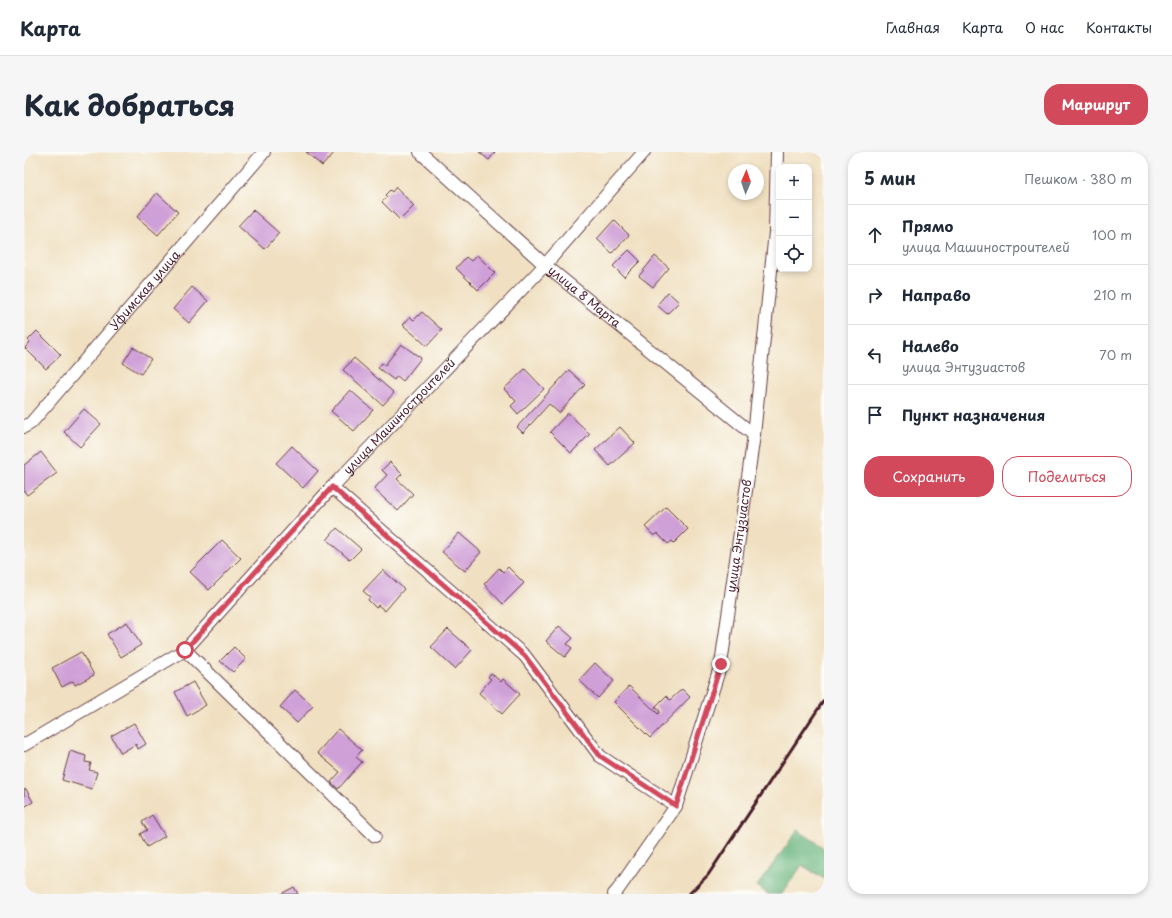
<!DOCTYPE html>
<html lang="ru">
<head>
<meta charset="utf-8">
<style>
  :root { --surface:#fff; --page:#f6f6f7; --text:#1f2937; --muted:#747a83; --line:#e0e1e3; --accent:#d1495b }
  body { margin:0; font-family:"Playpen Sans",sans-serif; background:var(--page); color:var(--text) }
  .controls { position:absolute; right:12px; top:12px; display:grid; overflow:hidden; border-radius:8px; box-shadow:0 2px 6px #0003 }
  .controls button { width:36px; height:36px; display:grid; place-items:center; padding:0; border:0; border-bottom:1px solid var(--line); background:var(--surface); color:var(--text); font:20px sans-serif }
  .compass { position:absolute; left:704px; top:12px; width:36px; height:36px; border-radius:50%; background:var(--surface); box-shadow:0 2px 6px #0003; rotate:2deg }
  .stop { position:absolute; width:12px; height:12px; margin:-9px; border:3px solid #d1495b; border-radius:50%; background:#fff }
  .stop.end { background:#d1495b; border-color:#fff; box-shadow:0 1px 4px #0008 }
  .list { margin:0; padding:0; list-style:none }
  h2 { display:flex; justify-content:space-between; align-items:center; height:52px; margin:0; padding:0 16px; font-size:17px }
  h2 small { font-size:13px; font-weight:400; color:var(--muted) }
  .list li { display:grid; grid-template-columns:26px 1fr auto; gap:12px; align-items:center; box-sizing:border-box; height:60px; padding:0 16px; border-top:1px solid var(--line) }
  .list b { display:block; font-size:15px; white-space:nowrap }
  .list p { margin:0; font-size:13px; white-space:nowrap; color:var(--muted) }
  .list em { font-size:13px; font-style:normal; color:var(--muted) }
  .actions { display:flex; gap:8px; padding:12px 16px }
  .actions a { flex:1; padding:9px 0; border:1px solid var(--accent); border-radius:16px; text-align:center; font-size:14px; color:var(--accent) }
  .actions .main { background:var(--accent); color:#fff }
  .icon { flex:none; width:22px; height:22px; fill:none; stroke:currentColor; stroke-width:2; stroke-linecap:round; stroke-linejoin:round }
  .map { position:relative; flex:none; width:800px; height:742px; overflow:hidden; border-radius:16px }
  header { display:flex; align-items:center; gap:24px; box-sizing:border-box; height:56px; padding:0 20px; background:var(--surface); border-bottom:1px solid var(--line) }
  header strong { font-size:19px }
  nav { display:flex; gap:22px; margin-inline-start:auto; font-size:14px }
  .intro { display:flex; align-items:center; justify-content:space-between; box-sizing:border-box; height:96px; padding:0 24px }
  h1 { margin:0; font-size:28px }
  .button { padding:10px 18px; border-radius:16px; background:var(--accent); color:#fff; font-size:14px; font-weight:700 }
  main { display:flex; gap:24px; padding:0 24px }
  aside { flex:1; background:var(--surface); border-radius:16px; box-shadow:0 2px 6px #0003 }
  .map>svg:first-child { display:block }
</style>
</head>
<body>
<header>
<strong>Карта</strong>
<nav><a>Главная</a><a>Карта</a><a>О нас</a><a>Контакты</a></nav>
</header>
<div class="intro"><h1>Как добраться</h1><a class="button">Маршрут</a></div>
<main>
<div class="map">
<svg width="800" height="742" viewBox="0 0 800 742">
  <rect width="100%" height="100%" fill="#fdfcf7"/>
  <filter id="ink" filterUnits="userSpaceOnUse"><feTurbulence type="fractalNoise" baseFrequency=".025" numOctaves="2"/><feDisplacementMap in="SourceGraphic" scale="8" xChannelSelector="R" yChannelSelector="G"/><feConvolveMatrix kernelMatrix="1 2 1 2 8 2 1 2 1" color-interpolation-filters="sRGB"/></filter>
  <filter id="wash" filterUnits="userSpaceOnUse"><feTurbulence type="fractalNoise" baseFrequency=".012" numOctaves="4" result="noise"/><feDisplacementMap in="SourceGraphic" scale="16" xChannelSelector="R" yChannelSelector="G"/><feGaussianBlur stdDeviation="0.9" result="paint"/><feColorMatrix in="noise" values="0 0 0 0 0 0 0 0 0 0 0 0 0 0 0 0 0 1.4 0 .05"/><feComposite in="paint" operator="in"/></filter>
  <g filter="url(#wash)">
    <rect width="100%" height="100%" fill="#f0e0c1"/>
    <polygon fill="#69b57e" stroke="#5a6a54" points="774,678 800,696 800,727 778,713 758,742 744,742 733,734"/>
    <g id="blocks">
      <g fill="#cf9fd7">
        <polygon points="282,0 311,0 298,14"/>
        <polygon points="455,0 471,0 465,8"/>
        <polygon points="372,35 390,54 376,68 358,50 363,45 361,43 366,38 368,40"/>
        <polygon points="133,41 154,60 134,83 113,65"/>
        <polygon points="229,58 255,81 241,97 214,74"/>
        <polygon points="590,68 605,83 588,101 573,87"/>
        <polygon points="605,98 616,109 600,125 589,114"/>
        <polygon points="453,103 471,121 454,138 432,116 442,105 447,109"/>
        <polygon points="631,104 645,116 629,135 615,124"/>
        <polygon points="168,135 184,149 165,171 149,157"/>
        <polygon points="644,140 655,150 643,162 633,153"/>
        <polygon points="398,160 418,178 403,194 379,173 386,165 390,168"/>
        <polygon points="13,179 37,203 22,217 1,196 6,190 4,188"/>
        <polygon points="377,192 397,206 379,229 373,224 370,228 354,216 358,211 361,213"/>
        <polygon points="109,195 127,207 117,222 99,211"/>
        <polygon points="330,206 370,241 359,253 319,218"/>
        <polygon points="501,217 520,237 494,262 487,254 492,249 480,237"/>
        <polygon points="545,218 561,233 535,261 525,252 499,281 493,275"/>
        <polygon points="326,238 349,258 330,279 307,259"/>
        <polygon points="60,257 77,272 56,295 40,280"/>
        <polygon points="544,261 566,282 547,301 526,280"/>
        <polygon points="596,275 611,291 586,314 571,298"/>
        <polygon points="268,294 294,319 279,336 252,311"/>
        <polygon points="17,300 33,321 3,343 0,339 0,313"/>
        <polygon points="366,310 378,322 373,327 389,342 374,359 350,337 363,323 358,318"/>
        <polygon points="642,355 664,377 650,391 648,389 644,392 633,381 630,384 621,375"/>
        <polygon points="313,376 337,397 326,408 303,388"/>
        <polygon points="435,381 457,400 441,419 418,400"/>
        <polygon points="198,388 217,406 185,438 166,420"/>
        <polygon points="484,415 500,431 479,452 460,432 475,416 479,420"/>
        <polygon points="359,418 380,437 361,459 354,453 352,456 344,448 346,445 339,439"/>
        <polygon points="103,470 117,493 97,505 83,482"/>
        <polygon points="535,474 549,486 543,492 548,496 541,505 522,489"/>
        <polygon points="424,477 448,498 431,517 407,495"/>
        <polygon points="210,495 222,507 209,520 196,509"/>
        <polygon points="57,500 70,523 51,533 49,529 38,535 28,516"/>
        <polygon points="571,511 590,529 574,546 555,528"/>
        <polygon points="467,521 477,530 479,527 496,542 478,562 455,541 467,527 464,525"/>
        <polygon points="169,530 182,553 163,564 151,540"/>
        <polygon points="605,534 634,562 636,559 631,555 642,544 646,548 658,537 666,545 626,586 590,550"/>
        <polygon points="271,538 289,554 273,571 256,555"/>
        <polygon points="110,571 122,592 114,597 112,592 97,601 87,584"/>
        <polygon points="314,577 338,598 332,605 338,610 314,637 307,630 316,620 293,601"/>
        <polygon points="46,599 62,604 61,610 67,611 65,618 73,620 68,637 38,628"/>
        <polygon points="2,637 9,650 0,655 0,638"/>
        <polygon points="128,663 141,684 123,695 116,682 123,678 118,670"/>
        <polygon points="270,735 274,742 257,742"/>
      </g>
    </g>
  </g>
  <g filter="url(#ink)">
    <use href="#blocks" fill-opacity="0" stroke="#633c42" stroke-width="1"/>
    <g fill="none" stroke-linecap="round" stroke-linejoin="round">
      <g stroke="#633c42" stroke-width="14">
        <g id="minor">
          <path id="s1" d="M396,0L521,113L730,283"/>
          <path id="s2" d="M0,275L7,271L240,0"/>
          <polyline points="308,335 501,504 576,604 652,654"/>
          <polyline points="161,498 351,684"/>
          <path id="s3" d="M0,593L161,498L308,335L521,113L620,0"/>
          <path id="s4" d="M590,742L593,739L652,654L697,512L730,283L751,80L753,0"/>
        </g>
      </g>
      <use href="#minor" stroke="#fff" stroke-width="12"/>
      <polyline stroke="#4a1f2b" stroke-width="3" points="665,742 684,723 800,548"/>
    </g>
  </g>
  <g fill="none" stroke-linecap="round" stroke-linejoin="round" filter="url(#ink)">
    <polyline stroke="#d1495b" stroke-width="5" points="161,498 308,335 501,504 576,604 652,654 697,512"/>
  </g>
  <g text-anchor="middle" stroke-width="3.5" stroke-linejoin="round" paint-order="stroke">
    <g font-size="12" fill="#4a1f2b" stroke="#fdfcf7">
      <text dy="4" stroke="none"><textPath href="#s2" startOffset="183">Уфимская улица</textPath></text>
      <text dy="4" stroke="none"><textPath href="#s1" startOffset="219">улица 8 Марта</textPath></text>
      <text dy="4" stroke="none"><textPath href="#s3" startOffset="504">улица Машиностроителей</textPath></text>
      <text dy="4" stroke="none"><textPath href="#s4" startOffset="386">улица Энтузиастов</textPath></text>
    </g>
  </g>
</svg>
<div class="controls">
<button>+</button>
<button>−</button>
<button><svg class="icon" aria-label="locate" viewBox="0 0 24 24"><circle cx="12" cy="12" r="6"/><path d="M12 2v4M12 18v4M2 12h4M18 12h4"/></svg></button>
</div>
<svg class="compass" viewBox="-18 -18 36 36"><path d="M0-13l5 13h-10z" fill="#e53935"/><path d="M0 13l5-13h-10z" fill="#747a83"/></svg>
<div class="stop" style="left:161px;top:498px"></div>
<div class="stop end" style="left:697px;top:512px"></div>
</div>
<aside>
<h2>5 мин<small>Пешком · 380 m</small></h2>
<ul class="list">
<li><svg class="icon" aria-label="ahead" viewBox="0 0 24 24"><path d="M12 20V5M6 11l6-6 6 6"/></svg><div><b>Прямо</b><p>улица Машиностроителей</p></div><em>100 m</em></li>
<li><svg class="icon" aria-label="right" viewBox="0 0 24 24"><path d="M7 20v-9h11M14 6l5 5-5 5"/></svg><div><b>Направо</b></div><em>210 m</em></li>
<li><svg class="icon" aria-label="left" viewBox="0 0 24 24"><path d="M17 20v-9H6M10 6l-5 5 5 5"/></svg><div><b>Налево</b><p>улица Энтузиастов</p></div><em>70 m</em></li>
<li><svg class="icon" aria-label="arrive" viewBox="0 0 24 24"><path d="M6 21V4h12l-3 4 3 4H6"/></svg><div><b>Пункт назначения</b></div></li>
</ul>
<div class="actions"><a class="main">Сохранить</a><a>Поделиться</a></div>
</aside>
</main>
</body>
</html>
